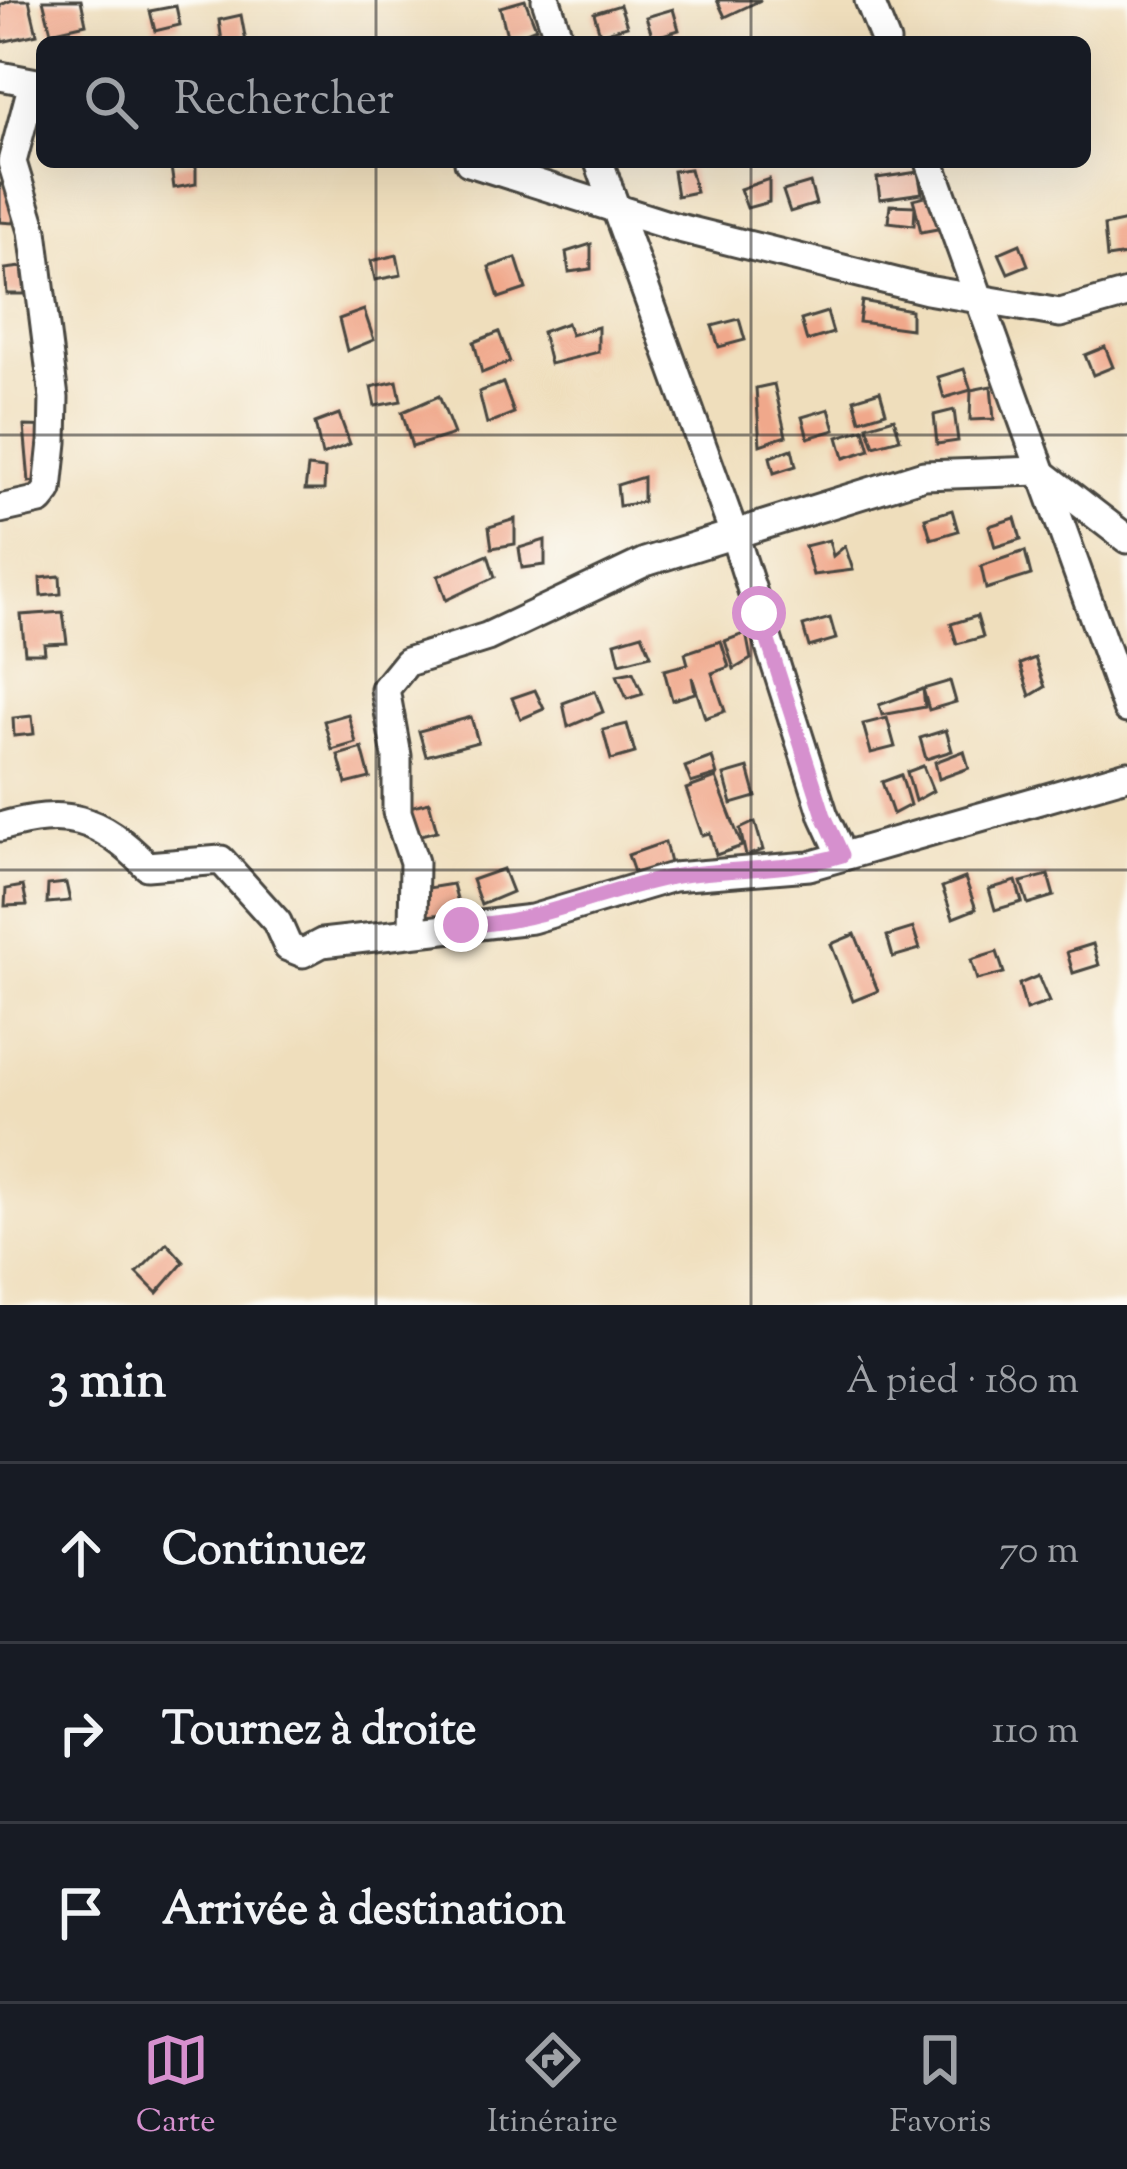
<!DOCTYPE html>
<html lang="fr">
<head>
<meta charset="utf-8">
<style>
  :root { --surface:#171b24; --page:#20242c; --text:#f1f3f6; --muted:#9ea1a6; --line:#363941; --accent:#d690ce }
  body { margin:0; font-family:"Sorts Mill Goudy",serif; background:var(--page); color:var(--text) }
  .stop { position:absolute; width:36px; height:36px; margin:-27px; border:9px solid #d690ce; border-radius:50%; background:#fff }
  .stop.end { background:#d690ce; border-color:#fff; box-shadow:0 3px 12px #0008 }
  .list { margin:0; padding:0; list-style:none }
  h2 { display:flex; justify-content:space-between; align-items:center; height:156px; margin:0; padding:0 48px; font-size:51px }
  h2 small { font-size:39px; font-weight:400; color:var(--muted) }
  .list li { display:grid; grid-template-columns:78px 1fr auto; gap:36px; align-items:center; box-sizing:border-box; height:180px; padding:0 48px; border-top:3px solid var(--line) }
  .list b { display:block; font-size:45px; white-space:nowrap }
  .list em { font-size:39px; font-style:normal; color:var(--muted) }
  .icon { flex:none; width:66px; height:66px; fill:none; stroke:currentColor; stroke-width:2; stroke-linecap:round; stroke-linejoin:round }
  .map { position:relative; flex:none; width:1127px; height:1305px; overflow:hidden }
  .search { position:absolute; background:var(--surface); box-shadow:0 12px 48px #0002; left:36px; right:36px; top:36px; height:132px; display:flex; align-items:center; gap:30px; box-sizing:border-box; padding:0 42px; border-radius:18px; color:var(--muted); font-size:45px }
  .sheet { height:696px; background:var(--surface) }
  nav { display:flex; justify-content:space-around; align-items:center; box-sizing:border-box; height:168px; border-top:3px solid var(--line); background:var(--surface); font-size:33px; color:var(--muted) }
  nav a { display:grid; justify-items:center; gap:6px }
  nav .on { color:var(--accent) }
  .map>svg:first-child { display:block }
</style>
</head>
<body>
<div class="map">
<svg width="1127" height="1305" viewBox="0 0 1127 1305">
  <rect width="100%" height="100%" fill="#fdfcf7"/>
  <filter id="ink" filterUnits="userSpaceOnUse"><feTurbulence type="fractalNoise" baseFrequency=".00833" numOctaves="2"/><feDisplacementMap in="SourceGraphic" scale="24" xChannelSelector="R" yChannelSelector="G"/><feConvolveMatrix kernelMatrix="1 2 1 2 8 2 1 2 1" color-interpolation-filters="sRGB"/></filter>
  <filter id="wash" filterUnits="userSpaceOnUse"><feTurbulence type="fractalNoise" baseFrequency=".004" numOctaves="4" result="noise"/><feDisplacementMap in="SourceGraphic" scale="48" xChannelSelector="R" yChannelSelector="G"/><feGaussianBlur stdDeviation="2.7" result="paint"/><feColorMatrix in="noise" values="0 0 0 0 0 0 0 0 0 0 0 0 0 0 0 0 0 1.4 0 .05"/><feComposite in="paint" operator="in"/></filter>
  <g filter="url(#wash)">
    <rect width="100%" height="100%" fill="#efdebc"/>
    <g id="blocks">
      <g fill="#f0a88b">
        <polygon points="12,0 29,0 37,34 2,42 0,5"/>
        <polygon points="43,0 81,0 86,24 51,32"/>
        <polygon points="525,0 536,28 508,40 500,7"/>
        <polygon points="717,0 761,0 725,17"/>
        <polygon points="620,5 627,26 600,34 594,13"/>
        <polygon points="176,6 180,25 155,31 150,11"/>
        <polygon points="673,9 679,30 653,38 646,17"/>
        <polygon points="241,15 246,42 222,42 219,20"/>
        <polygon points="196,162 196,184 174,188 171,167"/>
        <polygon points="690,169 696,192 677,196 673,171"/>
        <polygon points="918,172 922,193 880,199 877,178"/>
        <polygon points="769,179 769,202 747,208 740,189"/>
        <polygon points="810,183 816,204 790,212 783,191"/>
        <polygon points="0,184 15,188 13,223 0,222"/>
        <polygon points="933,194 948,227 921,232 915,206 914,225 888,222 890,205 915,206 913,199"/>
        <polygon points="1127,221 1127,255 1107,258 1104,226"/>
        <polygon points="591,244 591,269 569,272 566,252"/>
        <polygon points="1020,244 1028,265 1008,273 999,253"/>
        <polygon points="397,255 401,275 375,280 371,261"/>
        <polygon points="516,258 526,289 499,298 489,267"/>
        <polygon points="22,267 25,294 7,294 5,269"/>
        <polygon points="862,301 911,310 911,329 859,322"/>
        <polygon points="364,310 374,340 347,351 339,319"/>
        <polygon points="827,312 833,333 807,341 801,320"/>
        <polygon points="739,319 745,340 719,347 712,326"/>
        <polygon points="567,323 571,335 598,327 598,352 550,364 542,332"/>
        <polygon points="499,332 510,362 482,373 474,342"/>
        <polygon points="1105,347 1113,367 1093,375 1085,355"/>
        <polygon points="964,369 971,390 944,398 938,377"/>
        <polygon points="397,381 401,401 375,406 371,387"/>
        <polygon points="503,383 514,413 487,424 479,392"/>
        <polygon points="774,384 786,436 760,445 756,388"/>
        <polygon points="991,386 994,419 970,420 971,390"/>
        <polygon points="880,391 886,412 860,420 854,399"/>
        <polygon points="439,396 454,434 412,447 402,412"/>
        <polygon points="829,409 835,430 808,438 802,417"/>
        <polygon points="954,410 958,441 937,444 934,415"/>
        <polygon points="339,414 350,444 322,455 315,423"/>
        <polygon points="894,418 900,439 874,446 867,426"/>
        <polygon points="24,426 57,427 55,478 29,482"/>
        <polygon points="864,429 870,450 844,458 838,437"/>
        <polygon points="792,449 796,466 774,473 770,457"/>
        <polygon points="308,467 325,469 324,490 305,490"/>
        <polygon points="643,477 643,502 619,506 617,485"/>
        <polygon points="952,510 958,531 931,539 925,518"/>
        <polygon points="1015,518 1021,539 995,547 989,526"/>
        <polygon points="515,519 515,544 492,548 489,527"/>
        <polygon points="545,540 545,565 522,568 519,548"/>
        <polygon points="829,540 833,556 845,546 853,570 813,575 805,546"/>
        <polygon points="1025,551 1031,575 986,589 981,566"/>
        <polygon points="488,555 495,577 446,600 438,576"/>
        <polygon points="60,576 61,594 41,596 40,578"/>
        <polygon points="63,612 67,643 44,644 45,653 25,653 21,615"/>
        <polygon points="977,616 983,637 957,644 951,624"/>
        <polygon points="830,618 836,639 809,647 803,626"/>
        <polygon points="746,633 751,659 734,669 725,641"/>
        <polygon points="642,634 651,655 620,663 615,642"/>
        <polygon points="721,641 729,667 712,673 725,711 705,718 692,677 695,693 672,700 664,670 688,664 685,653"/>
        <polygon points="1035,658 1045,687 1030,696 1020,664"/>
        <polygon points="633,672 643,694 627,699 617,675"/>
        <polygon points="950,681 956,702 929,710 923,689"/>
        <polygon points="923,689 925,707 882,715 879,705"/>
        <polygon points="535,690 544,709 521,719 512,698"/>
        <polygon points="595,691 603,712 568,727 563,703"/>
        <polygon points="348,714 356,743 332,750 324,721"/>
        <polygon points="32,716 34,734 14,736 13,718"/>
        <polygon points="471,717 478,742 426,756 419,731"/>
        <polygon points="887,718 895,747 871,753 863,724"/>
        <polygon points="627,724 635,753 611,760 603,730"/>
        <polygon points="946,730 952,751 926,759 920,738"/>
        <polygon points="362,748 370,778 346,784 338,755"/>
        <polygon points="964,751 969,768 939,779 935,762"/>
        <polygon points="712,757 717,775 691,783 685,767"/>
        <polygon points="923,766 933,791 915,801 907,772"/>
        <polygon points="748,768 756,797 732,804 724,775"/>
        <polygon points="901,775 910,805 893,814 882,782"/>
        <polygon points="716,778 742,846 716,855 710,833 702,835 686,789"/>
        <polygon points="429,802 437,831 413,837 405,808"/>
        <polygon points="755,822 763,850 746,856 740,829"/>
        <polygon points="665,842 672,872 637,881 628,855"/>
        <polygon points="503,869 512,892 481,905 472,880"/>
        <polygon points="1048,875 1054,896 1028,904 1021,882"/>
        <polygon points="965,878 976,909 953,918 942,887"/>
        <polygon points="1016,881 1022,902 995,910 989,889"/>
        <polygon points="66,883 70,901 47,903 48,885"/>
        <polygon points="453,884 462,917 423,919 422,889"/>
        <polygon points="23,886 27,905 5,906 6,889"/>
        <polygon points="913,928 920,949 893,957 887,936"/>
        <polygon points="855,934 878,991 853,1001 831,944"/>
        <polygon points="1093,944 1099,965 1073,973 1067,952"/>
        <polygon points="997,952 1004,973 977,980 971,960"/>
        <polygon points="1038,976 1049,1002 1026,1010 1019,984"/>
        <polygon points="167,1243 184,1262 157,1293 137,1273"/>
      </g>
    </g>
  </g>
  <g filter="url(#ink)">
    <use href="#blocks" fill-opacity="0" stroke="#484641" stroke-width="3"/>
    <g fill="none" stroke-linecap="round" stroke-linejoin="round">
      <g stroke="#484641" stroke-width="33">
        <g id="minor">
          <polyline points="546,0 560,42"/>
          <polyline points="869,0 886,42"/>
          <polyline points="0,76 42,84"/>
          <polyline points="469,162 671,226 927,290 1060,313 1127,294"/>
          <polyline points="599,162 733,531 824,816 842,855"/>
          <polyline points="930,162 1127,709"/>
          <polyline points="0,509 40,500 48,490 53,442 54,398 33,231 12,162 33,83"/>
          <path d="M0,827C66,808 98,816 147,866L221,860L277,922L288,947L303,953L322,943L532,919L673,877L809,866L1127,775"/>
          <polyline points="413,930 414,862 397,812 397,756 385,689 407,662 487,637 645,562 924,475 1039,471 1127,539"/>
        </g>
      </g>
      <use href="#minor" stroke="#fff" stroke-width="27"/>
    </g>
  </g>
  <g fill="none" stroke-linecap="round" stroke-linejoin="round" filter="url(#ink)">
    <path stroke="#d690ce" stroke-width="15" d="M461,925C538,925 603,889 677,876C733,867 787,872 842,855L824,816L759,613"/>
  </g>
  <path fill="none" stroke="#2b2b2b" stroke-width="3" stroke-opacity="0.55" d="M376,0V42M751,0V42M376,162V1305M751,162V1305M0,435H1127M0,870H1127"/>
</svg>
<div class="stop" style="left:759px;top:613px"></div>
<div class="stop end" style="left:461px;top:925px"></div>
<div class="search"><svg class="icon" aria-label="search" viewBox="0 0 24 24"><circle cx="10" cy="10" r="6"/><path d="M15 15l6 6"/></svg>Rechercher</div>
</div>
<section class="sheet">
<h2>3 min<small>À pied · 180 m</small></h2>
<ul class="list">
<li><svg class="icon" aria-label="ahead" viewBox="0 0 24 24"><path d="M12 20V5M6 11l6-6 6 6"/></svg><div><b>Continuez</b></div><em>70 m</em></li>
<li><svg class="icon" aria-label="right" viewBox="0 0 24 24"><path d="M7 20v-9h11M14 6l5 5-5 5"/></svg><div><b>Tournez à droite</b></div><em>110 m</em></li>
<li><svg class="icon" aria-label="arrive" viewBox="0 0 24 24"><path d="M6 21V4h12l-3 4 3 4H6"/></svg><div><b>Arrivée à destination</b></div></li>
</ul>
</section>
<nav>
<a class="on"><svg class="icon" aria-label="map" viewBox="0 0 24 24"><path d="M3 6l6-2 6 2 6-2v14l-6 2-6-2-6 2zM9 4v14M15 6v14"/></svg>Carte</a>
<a><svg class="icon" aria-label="directions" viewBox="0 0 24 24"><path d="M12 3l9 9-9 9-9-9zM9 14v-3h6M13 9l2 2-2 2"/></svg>Itinéraire</a>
<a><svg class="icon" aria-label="saved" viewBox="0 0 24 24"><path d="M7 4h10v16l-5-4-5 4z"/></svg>Favoris</a>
</nav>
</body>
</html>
